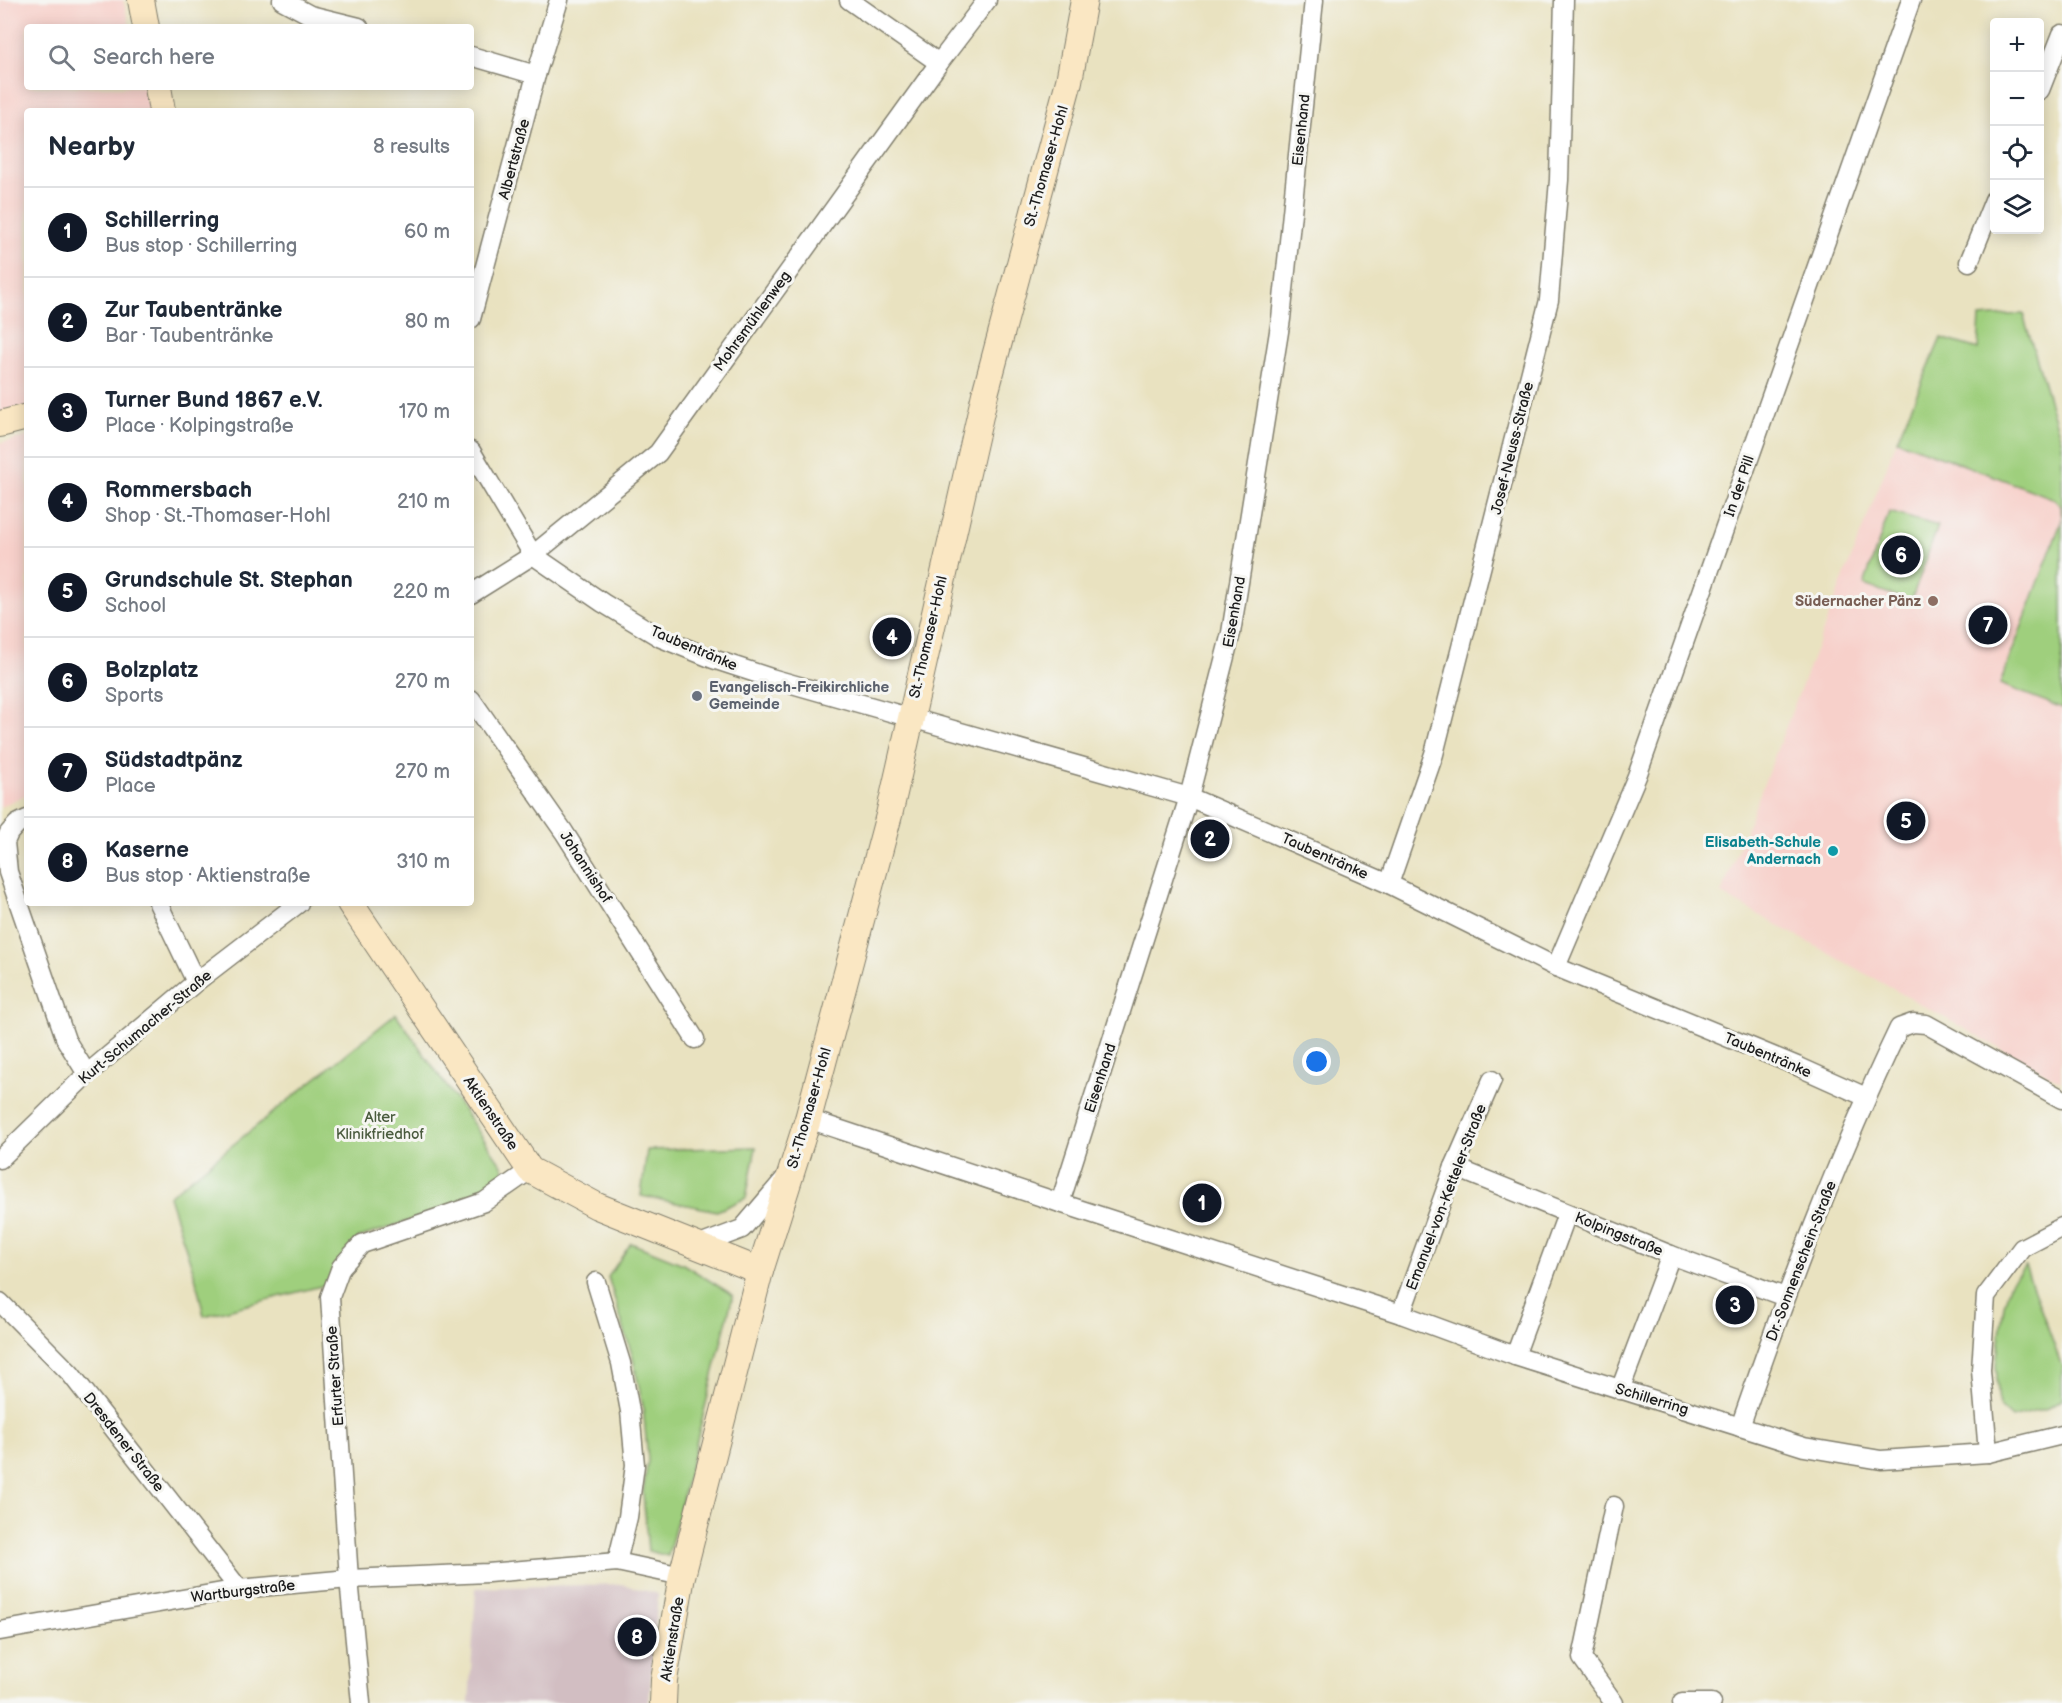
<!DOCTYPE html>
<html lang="en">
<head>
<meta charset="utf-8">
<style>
  :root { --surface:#fff; --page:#f6f6f7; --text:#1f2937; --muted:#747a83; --line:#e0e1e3; --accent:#111827 }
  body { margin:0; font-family:"Balsamiq Sans",sans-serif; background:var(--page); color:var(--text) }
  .controls { position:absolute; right:18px; top:18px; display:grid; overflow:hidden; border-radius:6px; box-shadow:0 3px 15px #0003 }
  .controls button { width:54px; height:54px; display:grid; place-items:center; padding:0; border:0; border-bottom:2px solid var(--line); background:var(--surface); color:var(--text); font:30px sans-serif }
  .you { position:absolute; left:1317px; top:1062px; width:21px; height:21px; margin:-15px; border:4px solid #fff; border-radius:50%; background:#1a73e8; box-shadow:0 0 0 9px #1a73e833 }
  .badge { display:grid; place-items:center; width:39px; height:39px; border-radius:50%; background:var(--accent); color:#fff; font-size:20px; font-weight:700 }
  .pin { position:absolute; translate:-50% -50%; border:3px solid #fff; box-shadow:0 2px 6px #0006 }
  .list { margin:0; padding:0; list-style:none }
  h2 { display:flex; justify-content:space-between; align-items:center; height:78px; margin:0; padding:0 24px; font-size:26px }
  h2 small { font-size:20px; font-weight:400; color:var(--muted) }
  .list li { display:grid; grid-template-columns:39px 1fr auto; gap:18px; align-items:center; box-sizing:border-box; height:90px; padding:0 24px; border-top:2px solid var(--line) }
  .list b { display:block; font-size:22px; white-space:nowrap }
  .list p { margin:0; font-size:20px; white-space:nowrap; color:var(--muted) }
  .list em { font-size:20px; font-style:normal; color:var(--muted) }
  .icon { flex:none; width:33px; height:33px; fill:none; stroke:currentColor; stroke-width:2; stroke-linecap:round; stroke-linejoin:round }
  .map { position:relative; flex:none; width:2062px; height:1703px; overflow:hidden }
  .search { position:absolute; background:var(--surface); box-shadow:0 3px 15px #0003; left:24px; top:24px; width:450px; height:66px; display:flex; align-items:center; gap:15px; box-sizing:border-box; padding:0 21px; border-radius:6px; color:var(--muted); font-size:22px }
  .panel { position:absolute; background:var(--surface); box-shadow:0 3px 15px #0003; left:24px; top:108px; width:450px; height:798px; border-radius:6px }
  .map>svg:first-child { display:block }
</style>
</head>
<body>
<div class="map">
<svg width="2062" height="1703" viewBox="0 0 2062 1703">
  <rect width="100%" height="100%" fill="#f6f6f2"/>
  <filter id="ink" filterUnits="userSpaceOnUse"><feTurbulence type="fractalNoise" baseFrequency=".0167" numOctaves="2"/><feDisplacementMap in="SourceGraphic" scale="12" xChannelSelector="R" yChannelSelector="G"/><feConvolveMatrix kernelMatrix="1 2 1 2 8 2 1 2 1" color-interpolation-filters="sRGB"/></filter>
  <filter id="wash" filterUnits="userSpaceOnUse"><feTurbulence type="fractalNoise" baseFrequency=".008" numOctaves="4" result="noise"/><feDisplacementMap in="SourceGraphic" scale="24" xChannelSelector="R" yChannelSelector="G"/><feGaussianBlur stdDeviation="1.35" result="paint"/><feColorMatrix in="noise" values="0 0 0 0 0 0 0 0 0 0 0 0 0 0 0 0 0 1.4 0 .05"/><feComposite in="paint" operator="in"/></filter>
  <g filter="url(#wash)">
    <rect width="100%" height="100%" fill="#e9e2c0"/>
    <g fill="#f7d0ca">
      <polygon points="0,0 123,0 130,27 27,27 27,87 145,87 151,111 27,111 27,408 0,414"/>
      <polygon points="27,437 27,794 0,807 0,443"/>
      <polygon points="1897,440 2055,499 2061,508 2062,520 2000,684 2062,708 2061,1082 1721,894"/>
    </g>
    <polygon fill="#d2bec2" points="621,1584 658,1594 649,1703 469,1703 476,1588"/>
    <g fill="#9fcf7d" stroke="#5e764c" stroke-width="1.5">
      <polygon points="2023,314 2062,443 2062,708 2000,684 2062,520 2061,508 2055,499 1897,440 1941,338 1978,349 1980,317"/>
      <polygon points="1889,512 1938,526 1911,601 1864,585"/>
      <polygon points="396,1014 502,1165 506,1177 480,1197 358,1238 329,1284 204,1316 196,1280 169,1196"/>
      <polygon points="756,1147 746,1198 717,1211 641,1196 647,1150"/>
      <polygon points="631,1243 683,1264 733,1295 668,1556 648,1551 643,1493 648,1460 643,1406 633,1358 608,1277"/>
      <polygon points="2025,1266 2062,1367 2062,1400 2048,1408 2012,1418 1999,1406 1996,1364 2004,1305 2011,1282"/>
    </g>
  </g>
  <g filter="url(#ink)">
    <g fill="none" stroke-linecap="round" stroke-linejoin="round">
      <g stroke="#827f6e" stroke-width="21">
        <g id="street">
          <polyline points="282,0 310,15 359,27"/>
          <polyline points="849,0 939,63"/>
          <polyline points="471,56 536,75"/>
          <polyline points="2040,90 2062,34"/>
          <polyline points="1969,262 1994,200"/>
          <polyline points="471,319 536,75 559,0"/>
          <polyline points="471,451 533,555 603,603 661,638 713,659 771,678 1189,797 1389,884 1556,967 1797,1066 1866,1097"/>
          <polyline points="471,594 533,555 658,453 939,63 987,0"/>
          <polyline points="471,699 564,832 695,1039"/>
          <polyline points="27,819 17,824 9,833 5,842 8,872 66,1040 87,1074"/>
          <polyline points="1389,884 1434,754 1549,300 1559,180 1564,0"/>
          <polyline points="158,903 196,982"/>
          <polyline points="1556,967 1637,776 1911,0"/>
          <polyline points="808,1119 1060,1203 1401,1314 1515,1356 1804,1447 1881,1460 1988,1453 2062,1435"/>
          <polyline points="0,1159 87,1074 196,982 299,903"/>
          <polyline points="1454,1167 1671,1255 1785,1297"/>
          <polyline points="1060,1203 1189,797 1231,633 1281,319 1314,0"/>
          <polyline points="697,1246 742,1229 787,1176"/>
          <polyline points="596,1282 621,1363 630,1411 635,1465 628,1517 617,1562"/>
          <polyline points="0,1302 70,1373 239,1589"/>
          <polyline points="1401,1314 1454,1167 1492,1080"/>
          <polyline points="1515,1356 1567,1214"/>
          <polyline points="1620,1390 1671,1255"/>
          <path d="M1740,1427C1787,1291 1837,1157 1899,1028L1913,1023L1926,1024L2062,1099"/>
          <polyline points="1988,1453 1981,1370 1986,1296 2022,1248 2062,1227"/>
          <polyline points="0,1631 239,1589 349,1579 488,1573 617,1562 682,1576"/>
          <polyline points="361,1703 349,1579 330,1297 341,1267 362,1244 484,1202 530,1170"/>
          <polyline points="1614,1703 1582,1658 1614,1506"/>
          <polyline points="1682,1703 1712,1703"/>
        </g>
      </g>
      <g stroke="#827f6e" stroke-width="28">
        <g id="secondary">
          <polyline points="141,0 146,27"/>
          <polyline points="158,87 162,111"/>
          <polyline points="0,424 27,417"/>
          <polyline points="350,903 530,1170 597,1206 760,1271"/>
          <polyline points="663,1703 664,1680 682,1576 760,1271 808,1119 889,815 985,394 1069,81 1084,0"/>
        </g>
      </g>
      <use href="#street" stroke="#fff" stroke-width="18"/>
      <use href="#secondary" stroke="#fae7c3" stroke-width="26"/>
    </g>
  </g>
  <circle fill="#8d6e63" stroke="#f6f6f2" stroke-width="2" cx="1933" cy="601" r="6"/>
  <circle fill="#6b7280" stroke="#f6f6f2" stroke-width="2" cx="697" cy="696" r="6"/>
  <circle fill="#0f9aa8" stroke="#f6f6f2" stroke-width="2" cx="1833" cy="851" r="6"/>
  <g text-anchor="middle" stroke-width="6" stroke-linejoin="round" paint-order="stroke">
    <g font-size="15" fill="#1c1c1c" stroke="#f6f6f2">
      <text transform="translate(1301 130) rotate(-84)" y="5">Eisenhand</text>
      <text transform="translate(514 159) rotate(-75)" y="5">Albertstraße</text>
      <text transform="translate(1046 166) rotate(-74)" y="5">St.-Thomaser-Hohl</text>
      <text transform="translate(752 321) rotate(-54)" y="5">Mohrsmühlenweg</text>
      <text transform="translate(1512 448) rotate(-76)" y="5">Josef-Neuss-Straße</text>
      <text transform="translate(1739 486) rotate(-71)" y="5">In der Pill</text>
      <text transform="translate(1234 612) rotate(-80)" y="5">Eisenhand</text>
      <text transform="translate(928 637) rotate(-77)" y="5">St.-Thomaser-Hohl</text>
      <text transform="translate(694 648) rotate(23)" y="5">Taubentränke</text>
      <text transform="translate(1325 856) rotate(24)" y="5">Taubentränke</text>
      <text transform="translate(586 867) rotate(57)" y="5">Johannishof</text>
      <text transform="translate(145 1027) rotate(-40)" y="5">Kurt-Schumacher-Straße</text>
      <text transform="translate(1768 1055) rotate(23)" y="5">Taubentränke</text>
      <text transform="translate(1100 1078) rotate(-72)" y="5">Eisenhand</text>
      <text transform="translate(809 1108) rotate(-74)" y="5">St.-Thomaser-Hohl</text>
      <text transform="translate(491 1113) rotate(56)" y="5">Aktienstraße</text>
      <text transform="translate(1446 1197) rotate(-69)" y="5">Emanuel-von-Ketteler-Straße</text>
      <text transform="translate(1619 1234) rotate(22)" y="5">Kolpingstraße</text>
      <text transform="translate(1801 1261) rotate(-69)" y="5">Dr.-Sonnenschein-Straße</text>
      <text transform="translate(335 1376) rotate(-94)" y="5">Erfurter Straße</text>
      <text transform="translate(1652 1399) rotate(17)" y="5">Schillerring</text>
      <text transform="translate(124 1442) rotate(52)" y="5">Dresdener Straße</text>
      <text transform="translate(243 1591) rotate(-7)" y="5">Wartburgstraße</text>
      <text transform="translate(672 1639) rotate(-81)" y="5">Aktienstraße</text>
    </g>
    <g font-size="15" font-weight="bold" fill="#785e54" stroke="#f6f6f2" text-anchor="end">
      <text x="1921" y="606">Südernacher Pänz</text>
    </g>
    <g font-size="15" font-weight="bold" fill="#5b616d" stroke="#f6f6f2" text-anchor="start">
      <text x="709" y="692">Evangelisch-Freikirchliche<tspan x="709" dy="17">Gemeinde</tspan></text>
    </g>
    <g font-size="15" font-weight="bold" fill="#0d838f" stroke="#f6f6f2" text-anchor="end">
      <text x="1821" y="847">Elisabeth-Schule<tspan x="1821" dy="17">Andernach</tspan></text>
    </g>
    <g font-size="15" fill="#4a5b3e" stroke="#f6f6f2">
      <text x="380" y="1122">Alter<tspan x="380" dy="17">Klinikfriedhof</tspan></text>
    </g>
  </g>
</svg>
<div class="controls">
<button>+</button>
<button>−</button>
<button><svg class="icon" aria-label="locate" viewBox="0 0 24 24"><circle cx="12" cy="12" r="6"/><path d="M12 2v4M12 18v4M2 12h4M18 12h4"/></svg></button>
<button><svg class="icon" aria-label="layers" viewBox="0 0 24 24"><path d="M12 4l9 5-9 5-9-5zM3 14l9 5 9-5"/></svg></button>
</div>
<div class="you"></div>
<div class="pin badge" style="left:1202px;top:1203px">1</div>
<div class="pin badge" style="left:1210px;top:839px">2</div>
<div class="pin badge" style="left:1735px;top:1305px">3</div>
<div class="pin badge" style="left:892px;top:637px">4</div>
<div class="pin badge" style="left:1906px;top:821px">5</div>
<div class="pin badge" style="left:1901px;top:555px">6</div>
<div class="pin badge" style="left:1988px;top:625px">7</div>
<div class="pin badge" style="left:637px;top:1637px">8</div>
<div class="search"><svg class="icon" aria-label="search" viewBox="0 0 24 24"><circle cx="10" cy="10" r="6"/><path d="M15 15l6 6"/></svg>Search here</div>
<section class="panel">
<h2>Nearby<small>8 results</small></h2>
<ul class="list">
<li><span class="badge">1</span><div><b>Schillerring</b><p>Bus stop · Schillerring</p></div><em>60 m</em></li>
<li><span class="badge">2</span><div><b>Zur Taubentränke</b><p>Bar · Taubentränke</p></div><em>80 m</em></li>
<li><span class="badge">3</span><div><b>Turner Bund 1867 e.V.</b><p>Place · Kolpingstraße</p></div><em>170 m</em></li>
<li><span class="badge">4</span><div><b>Rommersbach</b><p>Shop · St.-Thomaser-Hohl</p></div><em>210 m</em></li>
<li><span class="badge">5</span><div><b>Grundschule St. Stephan</b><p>School</p></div><em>220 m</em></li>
<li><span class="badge">6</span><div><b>Bolzplatz</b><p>Sports</p></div><em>270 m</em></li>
<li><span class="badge">7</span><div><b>Südstadtpänz</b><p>Place</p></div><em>270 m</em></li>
<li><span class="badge">8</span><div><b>Kaserne</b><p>Bus stop · Aktienstraße</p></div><em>310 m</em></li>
</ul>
</section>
</div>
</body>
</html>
